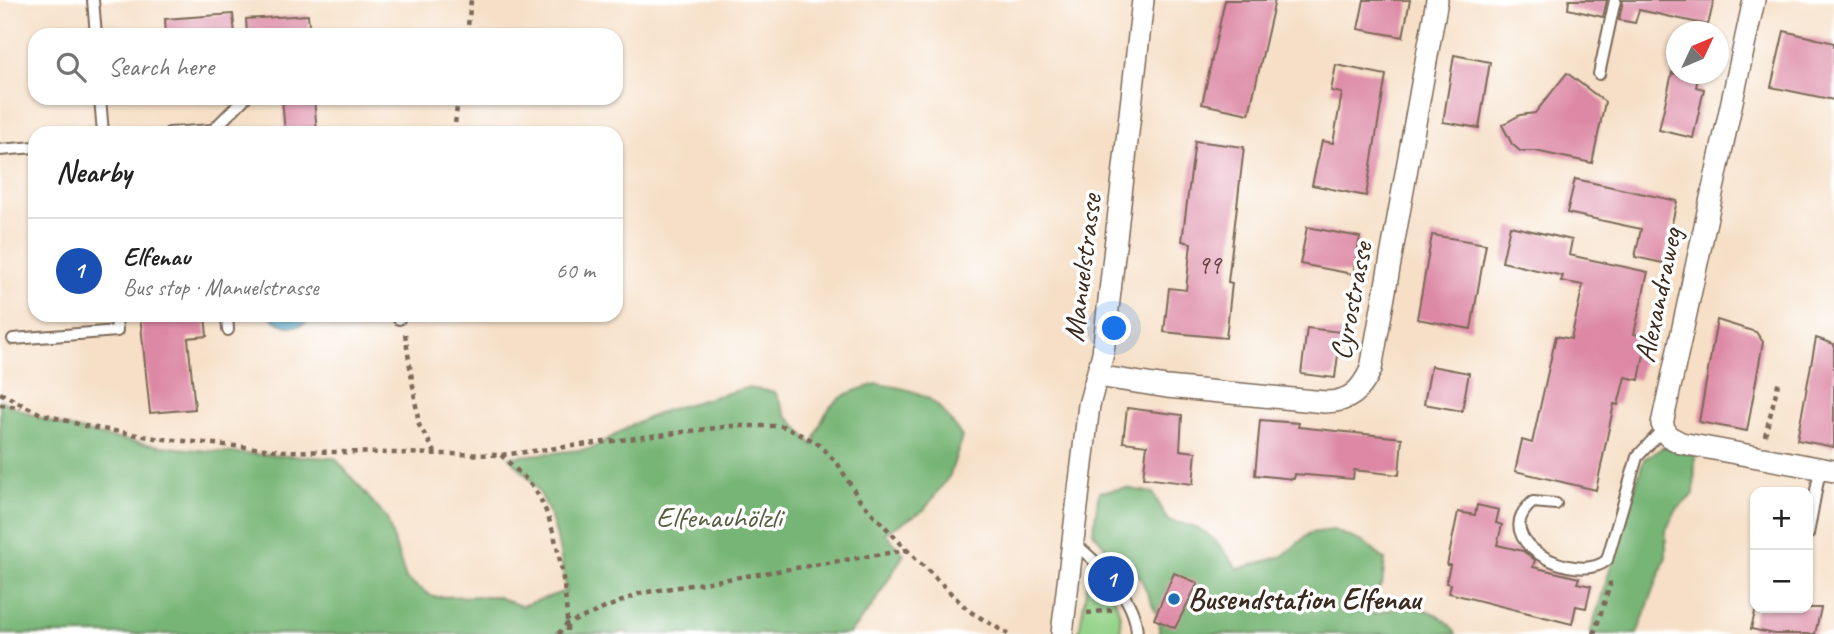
<!DOCTYPE html>
<html lang="en">
<head>
<meta charset="utf-8">
<style>
  :root { --surface:#fff; --page:#f2f2f2; --text:#222; --muted:#767676; --line:#e0e0e0; --accent:#1f6fb2 }
  body { margin:0; font-family:Caveat,sans-serif; background:var(--page); color:var(--text) }
  .controls { position:absolute; right:21px; bottom:21px; display:grid; overflow:hidden; border-radius:14px; box-shadow:0 2px 5px #0004 }
  .controls button { width:63px; height:63px; display:grid; place-items:center; padding:0; border:0; border-bottom:2px solid var(--line); background:var(--surface); color:var(--text); font:35px sans-serif }
  .compass { position:absolute; left:1666px; top:21px; width:63px; height:63px; border-radius:50%; background:var(--surface); box-shadow:0 2px 5px #0004; rotate:46deg }
  .you { position:absolute; left:1115px; top:329px; width:24px; height:24px; margin:-18px; border:5px solid #fff; border-radius:50%; background:#1a73e8; box-shadow:0 0 0 10px #1a73e833 }
  .badge { display:grid; place-items:center; width:46px; height:46px; border-radius:50%; background:var(--accent); color:#fff; font-size:23px; font-weight:700 }
  .pin { position:absolute; translate:-50% -50%; border:4px solid #fff; box-shadow:0 2px 7px #0006 }
  .list { margin:0; padding:0; list-style:none }
  h2 { display:flex; justify-content:space-between; align-items:center; height:91px; margin:0; padding:0 28px; font-size:30px }
  h2 small { font-size:23px; font-weight:400; color:var(--muted) }
  .list li { display:grid; grid-template-columns:46px 1fr auto; gap:21px; align-items:center; box-sizing:border-box; height:105px; padding:0 28px; border-top:2px solid var(--line) }
  .list b { display:block; font-size:26px; white-space:nowrap }
  .list p { margin:0; font-size:23px; white-space:nowrap; color:var(--muted) }
  .list em { font-size:23px; font-style:normal; color:var(--muted) }
  .icon { flex:none; width:38px; height:38px; fill:none; stroke:currentColor; stroke-width:2; stroke-linecap:round; stroke-linejoin:round }
  .map { position:relative; flex:none; width:1834px; height:634px; overflow:hidden }
  .search { position:absolute; background:var(--surface); box-shadow:0 2px 5px #0004; left:28px; top:28px; width:595px; height:77px; display:flex; align-items:center; gap:18px; box-sizing:border-box; padding:0 24px; border-radius:21px; color:var(--muted); font-size:26px }
  .panel { position:absolute; background:var(--surface); box-shadow:0 2px 5px #0004; left:28px; top:126px; width:595px; height:196px; border-radius:21px }
  .map>svg:first-child { display:block }
</style>
</head>
<body>
<div class="map">
<svg width="1834" height="634" viewBox="0 0 1834 634">
  <rect width="100%" height="100%" fill="#fff"/>
  <filter id="ink" filterUnits="userSpaceOnUse"><feTurbulence type="fractalNoise" baseFrequency=".0143" numOctaves="2"/><feDisplacementMap in="SourceGraphic" scale="14" xChannelSelector="R" yChannelSelector="G"/><feConvolveMatrix kernelMatrix="1 2 1 2 8 2 1 2 1" color-interpolation-filters="sRGB"/></filter>
  <filter id="wash" filterUnits="userSpaceOnUse"><feTurbulence type="fractalNoise" baseFrequency=".00686" numOctaves="4" result="noise"/><feDisplacementMap in="SourceGraphic" scale="28" xChannelSelector="R" yChannelSelector="G"/><feGaussianBlur stdDeviation="1.57" result="paint"/><feColorMatrix in="noise" values="0 0 0 0 0 0 0 0 0 0 0 0 0 0 0 0 0 1.4 0 .05"/><feComposite in="paint" operator="in"/></filter>
  <g filter="url(#wash)">
    <rect width="100%" height="100%" fill="#f6dfc6"/>
    <path fill="#94d38a" stroke="#687e54" stroke-width="2" d="M1093,580L1103,581C1115,595 1123,615 1120,634H1079L1087,585Z"/>
    <g fill="#77b576" stroke="#59704a" stroke-width="2">
      <path d="M877,384C926,391 935,397 962,437L950,475L924,510L885,533L904,554L871,608L849,634H627L625,631L618,634H0V400C91,450 232,454 335,458L387,519L406,579L433,597L495,596L521,606L566,591C561,557 556,515 535,486C528,475 517,466 509,457L591,449L634,424L666,410L746,388L775,392L786,415L813,445C827,402 834,396 877,384Z"/>
      <polygon points="1664,447 1695,455 1694,494 1676,510 1666,530 1666,557 1637,634 1590,634 1644,459"/>
      <path d="M1125,488L1153,493L1168,521C1209,527 1214,538 1238,569L1283,556L1310,533L1333,530L1365,543L1385,560L1382,585L1363,607L1374,614C1403,604 1439,604 1456,634H1159V619L1140,577L1123,568L1093,532L1099,492Z"/>
    </g>
    <path fill="#47a6c6" stroke="#416872" stroke-width="2" d="M269,315H316C302,330 283,330 269,315Z"/>
    <g id="blocks">
      <g fill="#dd89a5">
        <polygon points="1225,0 1275,0 1249,114 1202,104"/>
        <polygon points="1364,0 1410,0 1403,37 1358,29"/>
        <polygon points="1569,0 1607,0 1603,17 1568,9"/>
        <polygon points="1623,0 1714,0 1708,25 1639,10 1635,23 1619,20"/>
        <polygon points="233,14 235,35 166,35 165,19"/>
        <polygon points="308,15 310,35 247,35 246,19"/>
        <polygon points="1784,31 1834,43 1834,100 1771,87"/>
        <polygon points="1454,55 1490,62 1479,128 1443,122"/>
        <polygon points="1336,65 1386,75 1366,196 1312,185 1322,141 1333,143 1342,93 1331,91"/>
        <polygon points="1567,73 1605,102 1592,163 1535,151 1520,151 1512,144 1502,125 1520,115 1535,113"/>
        <polygon points="1672,73 1698,78 1696,87 1704,89 1693,138 1659,130"/>
        <polygon points="282,98 314,98 317,133 285,133"/>
        <polygon points="1195,141 1244,147 1228,282 1232,283 1226,338 1164,332 1169,288 1186,290 1191,243 1182,241"/>
        <polygon points="1575,179 1677,201 1663,263 1635,257 1641,229 1567,213"/>
        <polygon points="1510,226 1572,240 1569,255 1648,272 1634,334 1648,337 1643,359 1639,380 1625,377 1618,405 1614,404 1596,490 1515,471 1522,440 1532,443 1556,336 1571,339 1583,285 1561,281 1563,276 1502,262"/>
        <polygon points="1307,227 1360,237 1353,274 1300,264"/>
        <polygon points="1432,235 1486,244 1471,329 1417,319"/>
        <polygon points="140,315 205,315 207,336 188,338 195,409 150,413"/>
        <polygon points="1717,320 1756,332 1763,342 1747,431 1699,422"/>
        <polygon points="1307,328 1341,332 1335,378 1301,374"/>
        <polygon points="1816,338 1834,344 1834,447 1797,440"/>
        <polygon points="1431,366 1469,373 1462,411 1424,404"/>
        <polygon points="1127,408 1182,415 1180,450 1196,452 1193,484 1143,478 1147,445 1123,442"/>
        <polygon points="1260,420 1299,423 1298,427 1402,438 1399,475 1354,470 1353,479 1295,474 1294,479 1255,475"/>
        <polygon points="1477,505 1499,510 1496,523 1502,525 1497,545 1523,551 1535,560 1533,567 1579,578 1577,583 1591,586 1586,608 1576,606 1572,624 1449,593 1451,584 1446,583 1450,565 1447,565 1458,512 1475,515"/>
        <polygon points="1174,573 1198,583 1175,628 1154,619"/>
        <polygon points="1756,608 1821,608 1815,634 1775,634 1751,629"/>
      </g>
    </g>
  </g>
  <g filter="url(#ink)">
    <use href="#blocks" fill-opacity="0" stroke="#7c6959" stroke-width="2"/>
    <g fill="none" stroke-linecap="round" stroke-linejoin="round">
      <g stroke="#7c6959" stroke-width="14">
        <g id="service">
          <polyline points="93,0 96,35"/>
          <polyline points="1599,74 1615,0"/>
          <polyline points="100,98 103,133"/>
          <polyline points="213,130 245,98"/>
          <polyline points="169,133 213,130 213,133"/>
          <polyline points="0,150 35,147"/>
          <polyline points="227,315 228,330"/>
          <polyline points="395,315 399,319"/>
          <polyline points="13,339 117,331 116,315"/>
          <path d="M1556,504L1533,502C1485,540 1577,586 1607,560L1637,457L1663,429"/>
          <polyline points="1808,534 1820,469"/>
          <path d="M1073,542C1099,564 1136,597 1137,634"/>
        </g>
      </g>
      <g stroke="#7c6959" stroke-width="24">
        <g id="minor">
          <polyline points="1754,0 1662,424 1668,436 1681,443 1834,471"/>
          <path d="M1097,376L1167,387L1325,402C1350,402 1361,391 1371,369L1437,0"/>
          <polyline points="1062,634 1089,405 1103,353 1143,0"/>
        </g>
      </g>
      <g stroke="#7c6959" stroke-width="4.5" stroke-dasharray="5 5" stroke-linecap="butt">
        <polyline points="467,35 471,0"/>
        <polyline points="454,133 458,98"/>
        <polyline points="405,334 419,425 435,452"/>
        <polyline points="0,393 39,413 85,426 155,438 283,451 501,455 731,426 782,426 816,442 838,464 859,499 907,550 969,611 1008,634"/>
        <polyline points="0,405 21,407"/>
        <polyline points="1765,436 1779,380"/>
        <path d="M501,455C511,465 523,475 532,486C557,518 568,594 567,634"/>
        <polyline points="1087,613 1113,610"/>
        <polyline points="558,634 567,624 641,593 907,550"/>
        <polyline points="1594,634 1610,585 1609,578"/>
      </g>
      <use href="#service" stroke="#fff" stroke-width="10"/>
      <use href="#minor" stroke="#fff" stroke-width="21"/>
    </g>
  </g>
  <circle fill="#1f6fb2" stroke="#fff" stroke-width="2.5" cx="1174" cy="599" r="7"/>
  <g text-anchor="middle" stroke-width="7" stroke-linejoin="round" paint-order="stroke">
    <g font-size="26" fill="#644240">
      <text x="1209" y="273">99</text>
    </g>
    <g font-size="30" fill="#3b2a1e" stroke="#fff">
      <text transform="translate(1082 268) rotate(-83)" y="10">Manuelstrasse</text>
      <text transform="translate(1658 295) rotate(-78)" y="10">Alexandraweg</text>
      <text transform="translate(1351 301) rotate(-79)" y="10">Cyrostrasse</text>
    </g>
    <g font-size="30" fill="#565d3e" stroke="#fff">
      <text x="719" y="527">Elfenauhölzli</text>
    </g>
    <g font-size="30" font-weight="bold" fill="#3b2a1e" stroke="#fff" text-anchor="start">
      <text x="1188" y="609">Busendstation Elfenau</text>
    </g>
  </g>
</svg>
<div class="controls">
<button>+</button>
<button>−</button>
</div>
<svg class="compass" viewBox="-18 -18 36 36"><path d="M0-13l5 13h-10z" fill="#e53935"/><path d="M0 13l5-13h-10z" fill="#767676"/></svg>
<div class="you"></div>
<div class="pin badge" style="left:1111px;top:579px;background:#1a4fb4">1</div>
<div class="search"><svg class="icon" aria-label="search" viewBox="0 0 24 24"><circle cx="10" cy="10" r="6"/><path d="M15 15l6 6"/></svg>Search here</div>
<section class="panel">
<h2>Nearby<small></small></h2>
<ul class="list">
<li><span class="badge" style="background:#1a4fb4">1</span><div><b>Elfenau</b><p>Bus stop · Manuelstrasse</p></div><em>60 m</em></li>
</ul>
</section>
</div>
</body>
</html>
